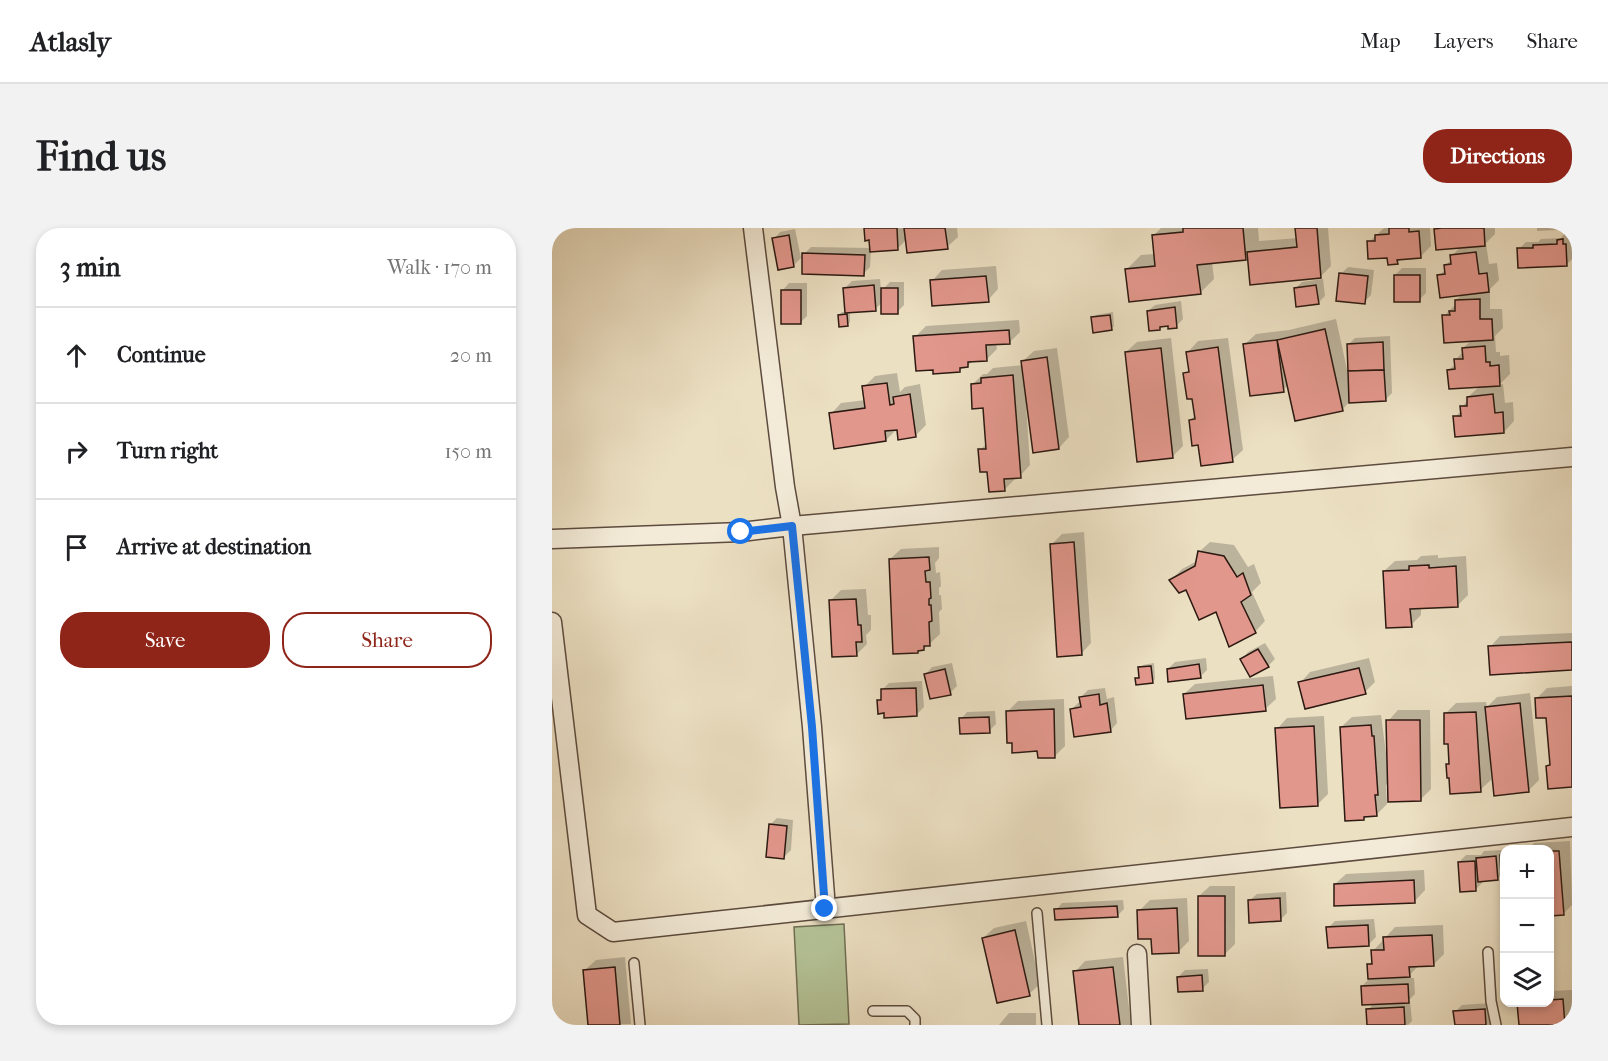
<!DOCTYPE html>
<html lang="en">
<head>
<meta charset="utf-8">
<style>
  :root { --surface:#fff; --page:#f2f2f2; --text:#202124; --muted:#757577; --line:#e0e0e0; --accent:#8f2418 }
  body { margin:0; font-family:"IM FELL French Canon",serif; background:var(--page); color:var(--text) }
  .controls { position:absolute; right:18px; bottom:18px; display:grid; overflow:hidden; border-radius:12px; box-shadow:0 3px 9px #0003 }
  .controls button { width:54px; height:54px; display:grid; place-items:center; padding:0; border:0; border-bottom:2px solid var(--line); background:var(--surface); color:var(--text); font:30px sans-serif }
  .stop { position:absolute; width:18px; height:18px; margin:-14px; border:4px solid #1a73e8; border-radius:50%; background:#fff }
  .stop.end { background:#1a73e8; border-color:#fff; box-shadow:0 2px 6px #0008 }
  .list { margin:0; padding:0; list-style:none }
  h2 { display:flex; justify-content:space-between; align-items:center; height:78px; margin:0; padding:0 24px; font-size:26px }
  h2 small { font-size:20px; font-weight:400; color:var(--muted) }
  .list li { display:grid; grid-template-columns:39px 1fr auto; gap:18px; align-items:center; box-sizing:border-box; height:96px; padding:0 24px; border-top:2px solid var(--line) }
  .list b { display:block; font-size:22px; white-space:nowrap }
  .list em { font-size:20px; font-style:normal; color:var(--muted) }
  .actions { display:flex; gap:12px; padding:18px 24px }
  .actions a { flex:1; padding:14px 0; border:2px solid var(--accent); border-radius:24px; text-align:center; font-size:21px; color:var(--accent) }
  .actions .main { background:var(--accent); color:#fff }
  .icon { flex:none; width:33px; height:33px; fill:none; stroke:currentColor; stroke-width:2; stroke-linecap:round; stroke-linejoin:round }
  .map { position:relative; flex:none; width:1020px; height:797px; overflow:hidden; border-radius:24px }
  header { display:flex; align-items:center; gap:36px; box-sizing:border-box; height:84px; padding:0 30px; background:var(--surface); border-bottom:2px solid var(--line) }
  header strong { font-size:28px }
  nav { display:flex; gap:33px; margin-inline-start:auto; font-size:21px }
  .intro { display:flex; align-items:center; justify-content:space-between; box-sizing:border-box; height:144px; padding:0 36px }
  h1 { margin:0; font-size:42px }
  .button { padding:15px 27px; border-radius:24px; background:var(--accent); color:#fff; font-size:21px; font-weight:700 }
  main { display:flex; gap:36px; padding:0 36px }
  aside { flex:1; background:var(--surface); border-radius:24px; box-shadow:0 3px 9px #0003 }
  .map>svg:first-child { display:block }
</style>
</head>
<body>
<header>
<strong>Atlasly</strong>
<nav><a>Map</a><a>Layers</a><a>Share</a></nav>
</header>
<div class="intro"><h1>Find us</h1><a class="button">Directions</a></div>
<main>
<aside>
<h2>3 min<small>Walk · 170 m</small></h2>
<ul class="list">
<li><svg class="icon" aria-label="ahead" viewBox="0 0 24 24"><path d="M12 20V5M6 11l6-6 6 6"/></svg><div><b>Continue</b></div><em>20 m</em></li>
<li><svg class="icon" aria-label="right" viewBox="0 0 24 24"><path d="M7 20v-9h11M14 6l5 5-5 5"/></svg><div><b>Turn right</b></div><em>150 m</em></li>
<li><svg class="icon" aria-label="arrive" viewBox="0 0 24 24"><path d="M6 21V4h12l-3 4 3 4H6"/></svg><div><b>Arrive at destination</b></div></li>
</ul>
<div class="actions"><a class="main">Save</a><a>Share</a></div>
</aside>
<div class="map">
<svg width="1020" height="797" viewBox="0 0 1020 797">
  <rect width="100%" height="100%" fill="#ece0c3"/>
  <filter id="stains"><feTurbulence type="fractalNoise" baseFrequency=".00333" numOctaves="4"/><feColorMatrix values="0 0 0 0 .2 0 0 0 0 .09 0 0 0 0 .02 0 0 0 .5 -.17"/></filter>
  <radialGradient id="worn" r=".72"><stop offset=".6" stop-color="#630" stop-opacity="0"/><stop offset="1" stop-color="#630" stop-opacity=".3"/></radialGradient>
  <polygon fill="#b4c397" stroke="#706e54" stroke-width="1.5" points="292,696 297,796 247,797 242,699"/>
  <g fill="#0003">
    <polygon points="314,0 405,0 406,9 395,19 355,11 346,20 319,22 318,39 311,46 252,26 259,19 319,20 319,11"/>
    <polygon points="609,0 706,0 707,13 745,10 744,0 776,0 779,38 766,51 766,49 697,27 694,30 660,34 662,51 648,65 575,41 589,27 603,26 601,8"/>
    <polygon points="832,0 878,0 879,18 868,29 850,30 845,35 817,14"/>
    <polygon points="886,0 943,0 943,6 934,15 937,36 945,35 947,52 938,61 938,81 950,81 951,100 943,108 944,124 948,124 948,128 957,127 958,146 947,157 951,156 953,175 961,174 962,193 952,204 903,189 910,182 910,179 916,172 916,169 928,158 897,142 904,135 903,132 911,124 911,120 920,112 892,88 903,77 904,77 904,72 911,66 887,48 894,41 893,38 900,31 900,28 909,18 884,2"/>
    <polygon points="985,0 1006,0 1004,2 985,3"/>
    <polygon points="243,1 249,30 242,37 222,11 228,4"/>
    <polygon points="1013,5 1018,5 1018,10 1020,10 1020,31 1014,37 967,21 974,14 986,14 989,11 1009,10"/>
    <polygon points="444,38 446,61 436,72 380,53 390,42"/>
    <polygon points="796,39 822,42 819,67 812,74 789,46"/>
    <polygon points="850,40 874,40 874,65 867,72 843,47"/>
    <polygon points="328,51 329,63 338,54 352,54 352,77 345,84 331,74 323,81 298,83 298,94 295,97 287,87 290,84 294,84 293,60 300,53"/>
    <polygon points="771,51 773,68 766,75 743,61 750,54"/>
    <polygon points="237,55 255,55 255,88 248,95 231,62"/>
    <polygon points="629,73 631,91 624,98 617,96 611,97 608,100 596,83 603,77"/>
    <polygon points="561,84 562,98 559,101 541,90 544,87"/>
    <polygon points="784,91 796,146 798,146 796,117 803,110 838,108 840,165 833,172 798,173 791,181 744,191 736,157 731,162 693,116 704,106 737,102"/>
    <polygon points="467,92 468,104 458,114 444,115 445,121 434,132 421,133 415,138 412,138 408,142 382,140 363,109 374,98"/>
    <polygon points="619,110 631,218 620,229 574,124 585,114"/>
    <polygon points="676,110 691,222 680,232 647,215 638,192 644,187 641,169 633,146 638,141 636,124 646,113"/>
    <polygon points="505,120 517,209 507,220 476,176 474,176 478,237 468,248 462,248 463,251 452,262 437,242 428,222 435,215 432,178 420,157 431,146 435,146 441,140 472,137 471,133 482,123"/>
    <polygon points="345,145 348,164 353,159 368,156 374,197 363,208 346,200 334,212 279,186 289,175 314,172 312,159 323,148"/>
    <polygon points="532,304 539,415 529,426 500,316 510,306"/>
    <polygon points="658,314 682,317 696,339 702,336 709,355 700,364 713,393 703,404 665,382 619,352 630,341 645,333 647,324"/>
    <polygon points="387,319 387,330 383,335 384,345 388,344 389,358 387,360 387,367 389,367 390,381 387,384 388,406 372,421 338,331 349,321"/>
    <polygon points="886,327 886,330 914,328 916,367 906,377 869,379 869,387 859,397 832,343 843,333 865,332 869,328"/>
    <polygon points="314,361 316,387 319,387 319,402 314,407 315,416 304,427 279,372 289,362"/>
    <polygon points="1020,405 1020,441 938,419 948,408"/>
    <polygon points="713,415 723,431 716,438 690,431 696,424"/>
    <polygon points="654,430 655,442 648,449 616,441 623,434"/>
    <polygon points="817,430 823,454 813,464 748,455 758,444"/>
    <polygon points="400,435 405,458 398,465 374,446 380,439"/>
    <polygon points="602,435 603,451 600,454 585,451 589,447 588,440 591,437"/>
    <polygon points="721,448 724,471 713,481 632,466 643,456"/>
    <polygon points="370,453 372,479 365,486 327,473 330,469 330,462 337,455"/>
    <polygon points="1020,458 1020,558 995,538 999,534 996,488 984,471 995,460"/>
    <polygon points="553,460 555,471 562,469 565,495 559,502 519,482 526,475 530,474 529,469 536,462"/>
    <polygon points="978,465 987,552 976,563 940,533 938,534 939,552 928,562 896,537 899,534 893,486 904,475 934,474 935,479 945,469"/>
    <polygon points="512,471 513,518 503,528 487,522 455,484 466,473"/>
    <polygon points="846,482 878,482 879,561 868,572 837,554 834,557 835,576 824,587 816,587 812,591 789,499 800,489 829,487 834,525 836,525 836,493"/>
    <polygon points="443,483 444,496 437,503 409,491 415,484"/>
    <polygon points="772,488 776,566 766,576 725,501 735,490"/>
    <polygon points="225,590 241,592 239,622 232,629 218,597"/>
    <polygon points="1018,613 1020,677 1011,686 998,687 998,622 956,622 977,620 982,615"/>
    <polygon points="950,622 950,627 952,625 952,648 950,648 950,646 945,651 931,652 931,654 924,661 907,634 914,627 929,627 932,623"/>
    <polygon points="872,642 873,662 863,673 783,656 794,646"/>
    <polygon points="658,658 683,658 683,716 672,727 647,668"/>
    <polygon points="734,664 735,685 728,692 698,672 705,666"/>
    <polygon points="635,670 637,713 627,723 601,709 587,683 598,672"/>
    <polygon points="571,672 572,681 565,688 504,682 510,675"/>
    <polygon points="822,691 824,709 817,716 776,700 783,693"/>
    <polygon points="474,693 488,756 477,766 431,710 442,700"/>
    <polygon points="891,697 892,726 881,737 867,737 855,750 862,750 863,766 856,773 858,773 860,793 856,797 816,797 816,782 822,775 810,758 817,751 817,737 821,732 821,723 843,699"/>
    <polygon points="73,729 79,796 38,797 33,742 44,732"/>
    <polygon points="571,729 579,797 529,797 523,744 533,733"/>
    <polygon points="656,741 657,754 650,761 626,749 633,742"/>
    <polygon points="1020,762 1020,797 968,797 967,774 998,774 998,763"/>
    <polygon points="939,775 941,797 904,797 903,784 910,777"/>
    <polygon points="457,785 484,785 484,797 447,797"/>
  </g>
  <g fill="#e2978c" stroke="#2c1911" stroke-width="1.5">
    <polygon points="312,0 345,0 346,22 318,24 317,12 313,13"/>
    <polygon points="352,0 393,0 396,21 355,25"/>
    <polygon points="631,0 691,0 694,32 645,37 649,66 577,74 573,41 603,38 600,7 631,4"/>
    <polygon points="743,0 765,0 769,50 698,57 695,24 745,19"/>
    <polygon points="837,0 857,0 857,4 867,3 869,30 845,32 846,36 836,37 835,30 816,31 815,13 823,13 823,7 837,6"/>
    <polygon points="890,0 932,0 933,18 884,22 882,1"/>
    <polygon points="237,7 242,39 226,42 220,10"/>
    <polygon points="1011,11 1011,16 1014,16 1015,38 966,40 965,20 981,20 981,17 1005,16 1005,12"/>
    <polygon points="924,24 927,46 935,45 937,64 888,70 885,47 893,46 892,37 899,36 898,27"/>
    <polygon points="250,25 313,27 312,48 250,46"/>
    <polygon points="787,45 816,48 813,76 784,73"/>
    <rect x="842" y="47" width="26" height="27"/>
    <polygon points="434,48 437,74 380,78 378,52"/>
    <polygon points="322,57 324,83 293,85 291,60"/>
    <polygon points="764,57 767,76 744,79 742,60"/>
    <rect x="329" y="60" width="17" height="26"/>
    <rect x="229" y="62" width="20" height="34"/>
    <polygon points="928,71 928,91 940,91 941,112 892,115 890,87 898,87 897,83 903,83 903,72"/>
    <polygon points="623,79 625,100 616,101 616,98 608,99 608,102 597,103 595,83"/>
    <polygon points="295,86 296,98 287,99 286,87"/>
    <polygon points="558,87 560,102 541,105 539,89"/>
    <polygon points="773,101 791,183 743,193 725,112"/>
    <polygon points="457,102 458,116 434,117 435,133 416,134 416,139 408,140 408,144 381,146 381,142 364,143 361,108"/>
    <polygon points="725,112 732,164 698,168 691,116"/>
    <polygon points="831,114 832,142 796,143 795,116"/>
    <polygon points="933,118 934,134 938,134 938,138 947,137 948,158 897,161 895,142 903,141 902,131 911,131 910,120"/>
    <polygon points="666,119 681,234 649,238 646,217 640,218 637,192 643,191 640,171 635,171 631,145 637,144 634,124"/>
    <polygon points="609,120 621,230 585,234 573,124"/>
    <polygon points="495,129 507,221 481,225 469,133"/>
    <polygon points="832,142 834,173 797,175 796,143"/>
    <polygon points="461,147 469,250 452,251 453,263 437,264 435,244 428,244 426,221 434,221 431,180 420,181 419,156 429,155 429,150"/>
    <polygon points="335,155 338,177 342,176 341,169 358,166 364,209 346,212 345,202 333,203 334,213 282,221 277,185 313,180 310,158"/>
    <polygon points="941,166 943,185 951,184 952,205 903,209 901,188 909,188 908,178 915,178 915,169"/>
    <polygon points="522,314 530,427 505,429 498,316"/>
    <polygon points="646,323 672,328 685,349 691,345 699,367 689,374 704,405 677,419 664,384 647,392 634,362 627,365 617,352 643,338"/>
    <polygon points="377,329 378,342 373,343 374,354 378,354 379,370 377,371 377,377 379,377 380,393 377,394 378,418 372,418 372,422 366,423 366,425 341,426 337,331"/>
    <polygon points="877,337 877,340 904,338 906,379 858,381 860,399 834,400 831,343 857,342 857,338"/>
    <polygon points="304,371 306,397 309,397 310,414 304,414 305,428 280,429 277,372"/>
    <polygon points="1020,414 1020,442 938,447 936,418"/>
    <polygon points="706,421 717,439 698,449 688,431"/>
    <polygon points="647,436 649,450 616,454 615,441"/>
    <polygon points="599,438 601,455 584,457 583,450 587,450 586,439"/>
    <polygon points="807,440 814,466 753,481 746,454"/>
    <polygon points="393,441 399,467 378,471 372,446"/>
    <polygon points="711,457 714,483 634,491 631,466"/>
    <polygon points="364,460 365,488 332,490 332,485 326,486 325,472 329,472 329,461"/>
    <polygon points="547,466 548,477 555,475 559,504 522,509 518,481 529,479 527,469"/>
    <polygon points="1020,468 1020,559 996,561 994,538 998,537 994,490 984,490 983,470"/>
    <polygon points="968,475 977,564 942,568 933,479"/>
    <polygon points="502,481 503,530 486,530 485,523 460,525 460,515 455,515 454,483"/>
    <polygon points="924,484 929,564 898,566 897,550 895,550 894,536 897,536 896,516 892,516 892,485"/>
    <polygon points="437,489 438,505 408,506 407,490"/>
    <polygon points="834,492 868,492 869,573 836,574"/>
    <polygon points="819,497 820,508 822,508 826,567 823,567 825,588 812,589 812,592 793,593 788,499"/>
    <polygon points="762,498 766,578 728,580 723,500"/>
    <polygon points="217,596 235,598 232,631 214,629"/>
    <polygon points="998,623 1007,623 1012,687 998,688"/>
    <polygon points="948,627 952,627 952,649 949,649"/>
    <polygon points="944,628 946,652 926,654 924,630"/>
    <polygon points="923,633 924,663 908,664 906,634"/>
    <polygon points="862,652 863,675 782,678 782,656"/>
    <rect x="646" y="668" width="27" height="60"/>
    <polygon points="728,670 729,693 697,695 696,672"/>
    <polygon points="565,678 566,689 503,692 502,681"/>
    <polygon points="625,680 627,725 600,726 599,711 586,711 585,682"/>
    <polygon points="816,697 817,718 776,720 774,699"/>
    <polygon points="463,702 478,768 445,775 430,710"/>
    <polygon points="880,707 882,738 857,739 858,749 816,751 815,736 820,736 819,722 832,722 831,709"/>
    <polygon points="63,739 68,797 36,797 31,742"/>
    <polygon points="561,739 568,797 527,797 521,743"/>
    <polygon points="650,747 651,763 626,764 625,749"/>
    <polygon points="856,756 857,775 810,777 809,758"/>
    <polygon points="1011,771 1013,797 967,797 965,775 998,774 998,772"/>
    <polygon points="852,779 853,797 815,797 814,781"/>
    <polygon points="933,781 934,797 903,797 901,783"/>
  </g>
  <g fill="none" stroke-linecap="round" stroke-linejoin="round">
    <g stroke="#5c4b3e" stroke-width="12">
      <g id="lane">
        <polyline points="485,685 495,797"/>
        <polyline points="936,724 939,773 944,797"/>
        <polyline points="82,735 88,797"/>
        <polyline points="321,783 355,783 363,791 363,797"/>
      </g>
    </g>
    <g stroke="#5c4b3e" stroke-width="21">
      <g id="street">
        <polyline points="201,0 233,259 240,298 260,499 274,681"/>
        <polyline points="0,311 189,304 240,298 1020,229"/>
        <polyline points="0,394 35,687 61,704 1020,599"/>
        <polyline points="585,726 589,797"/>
      </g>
    </g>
    <use href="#lane" stroke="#f3ebd8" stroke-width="9"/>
    <use href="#street" stroke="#f3ebd8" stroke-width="18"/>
  </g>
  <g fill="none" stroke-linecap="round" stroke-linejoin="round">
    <polyline stroke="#1a73e8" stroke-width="8" points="189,304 240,298 260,499 273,681"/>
  </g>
  <rect width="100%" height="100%" filter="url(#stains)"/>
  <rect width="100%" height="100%" fill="url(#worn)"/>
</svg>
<div class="controls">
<button>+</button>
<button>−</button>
<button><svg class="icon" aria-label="layers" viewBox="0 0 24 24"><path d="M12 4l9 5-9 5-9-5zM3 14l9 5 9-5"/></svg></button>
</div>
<div class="stop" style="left:189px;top:304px"></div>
<div class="stop end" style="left:273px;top:681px"></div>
</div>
</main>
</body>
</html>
